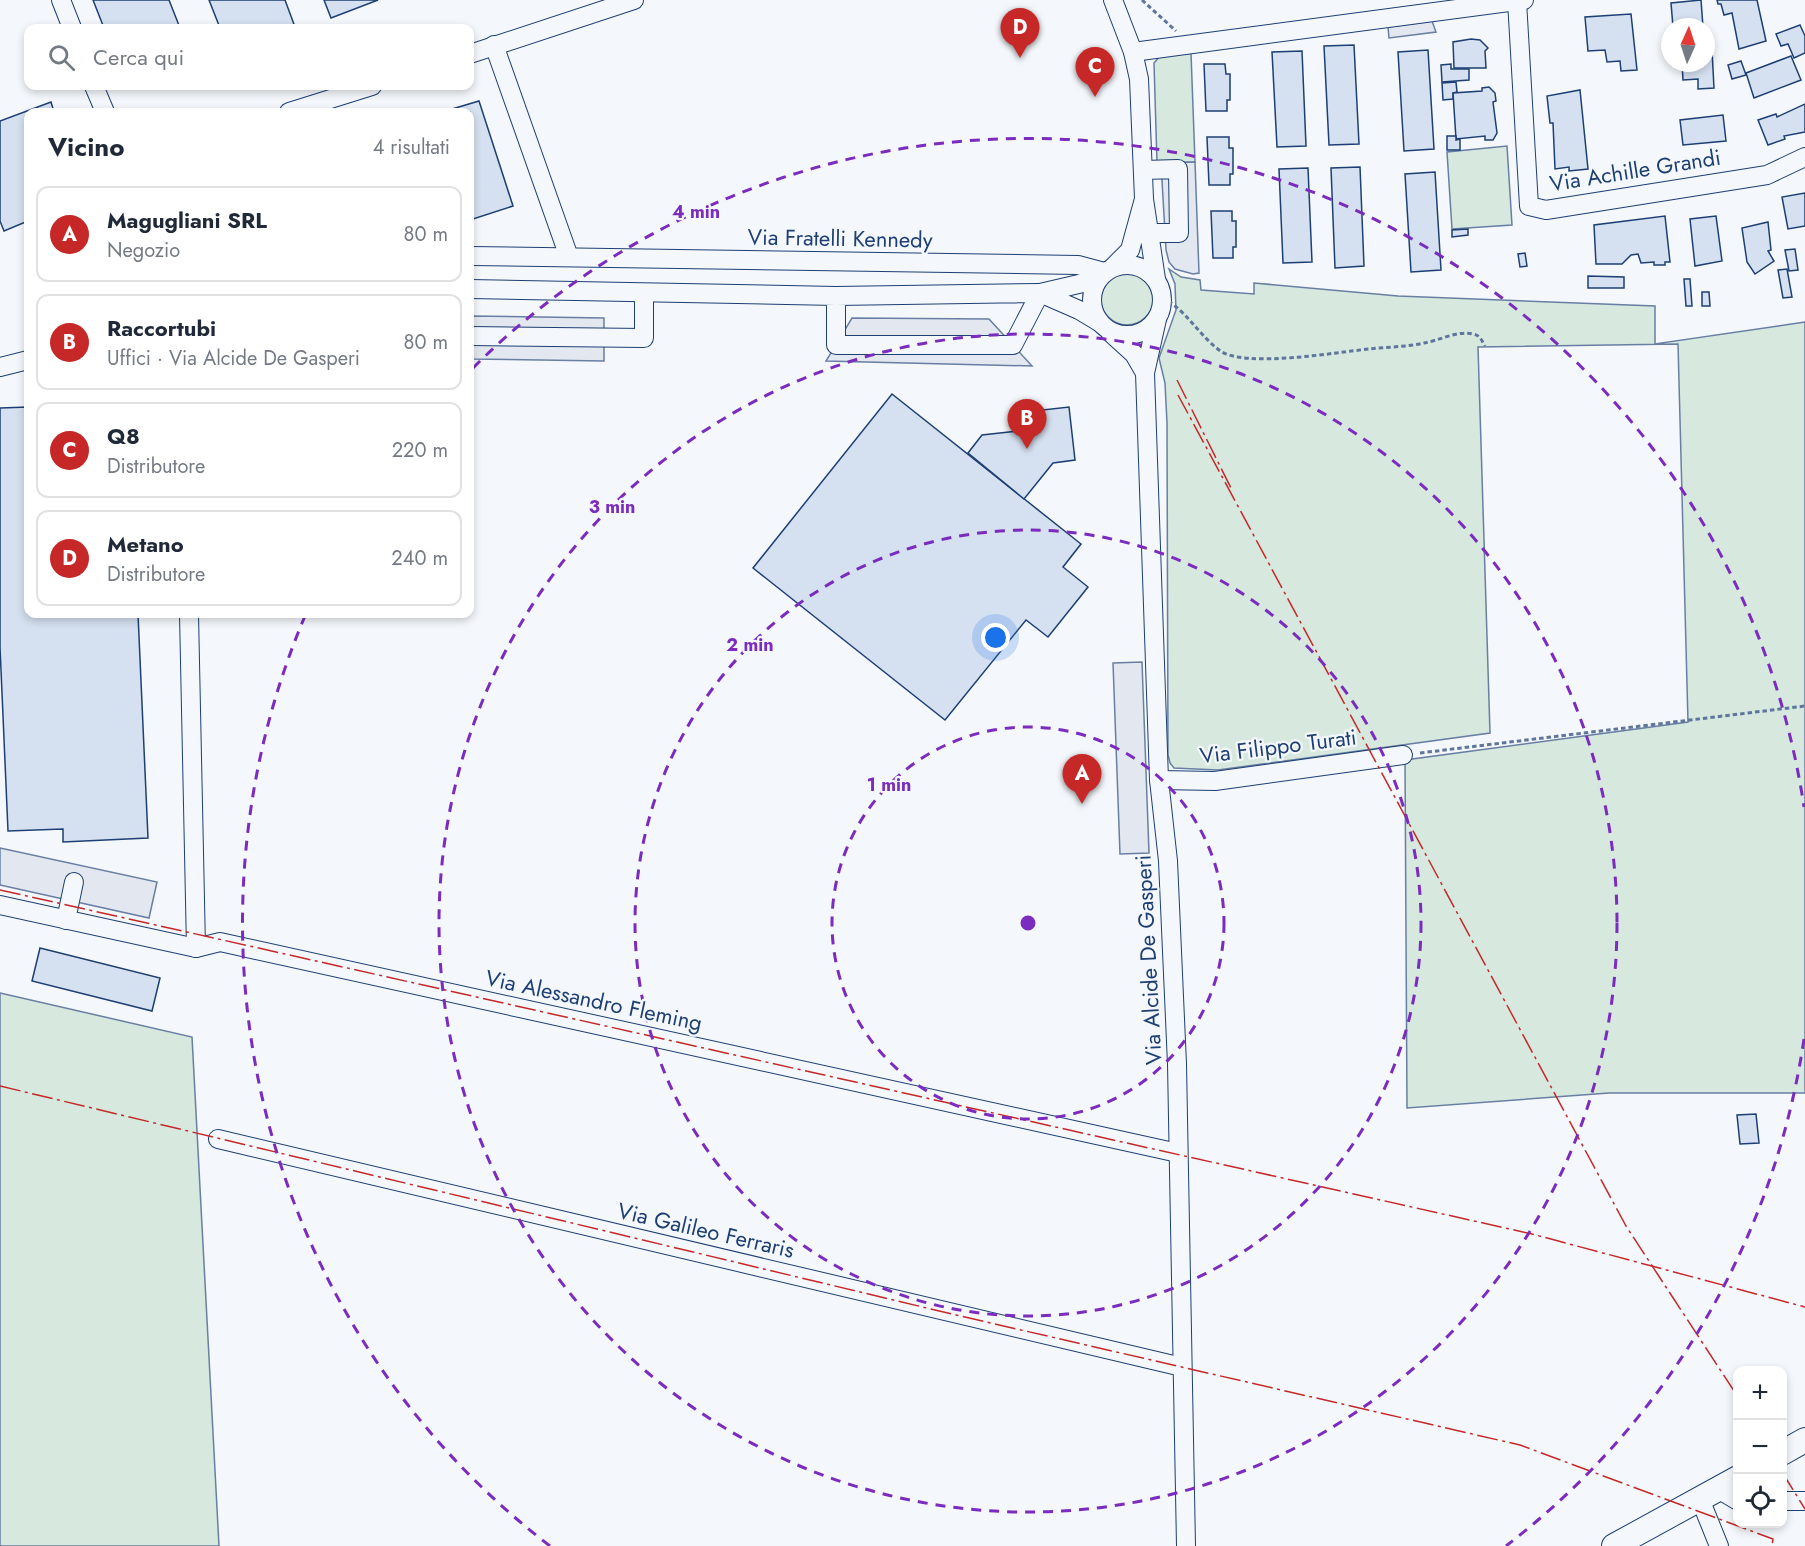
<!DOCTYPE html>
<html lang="it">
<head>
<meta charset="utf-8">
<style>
  :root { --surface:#fff; --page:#f2f2f3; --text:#1f2937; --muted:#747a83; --line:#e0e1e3; --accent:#c62828 }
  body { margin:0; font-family:Jost,sans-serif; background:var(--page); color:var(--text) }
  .controls { position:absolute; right:18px; bottom:18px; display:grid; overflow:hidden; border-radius:12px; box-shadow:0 3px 9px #0003 }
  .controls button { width:54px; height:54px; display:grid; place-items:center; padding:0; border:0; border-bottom:2px solid var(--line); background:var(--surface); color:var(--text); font:30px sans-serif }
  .compass { position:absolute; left:1661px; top:18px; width:54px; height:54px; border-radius:50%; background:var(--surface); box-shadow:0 3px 9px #0003; rotate:3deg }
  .you { position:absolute; left:996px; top:638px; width:21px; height:21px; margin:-15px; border:4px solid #fff; border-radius:50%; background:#1a73e8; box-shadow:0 0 0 9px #1a73e833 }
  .badge { display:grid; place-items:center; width:39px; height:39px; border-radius:50%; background:var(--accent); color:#fff; font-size:20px; font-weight:700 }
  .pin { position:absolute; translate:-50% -50px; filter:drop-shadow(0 2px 3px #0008) }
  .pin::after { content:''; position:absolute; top:32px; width:21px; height:18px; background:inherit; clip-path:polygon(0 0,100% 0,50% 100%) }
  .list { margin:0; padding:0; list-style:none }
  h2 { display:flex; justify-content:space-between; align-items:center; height:78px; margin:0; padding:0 24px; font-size:26px }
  h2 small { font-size:20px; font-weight:400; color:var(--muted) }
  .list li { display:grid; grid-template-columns:39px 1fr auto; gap:18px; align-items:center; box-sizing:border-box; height:96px; margin:0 12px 12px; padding:0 12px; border:2px solid var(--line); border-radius:12px }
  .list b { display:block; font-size:22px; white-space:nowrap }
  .list p { margin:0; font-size:20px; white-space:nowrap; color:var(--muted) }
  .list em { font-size:20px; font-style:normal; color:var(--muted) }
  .icon { flex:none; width:33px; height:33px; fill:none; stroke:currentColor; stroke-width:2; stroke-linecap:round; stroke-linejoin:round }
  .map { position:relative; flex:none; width:1805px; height:1546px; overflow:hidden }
  .search { position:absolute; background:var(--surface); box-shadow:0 3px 9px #0003; left:24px; top:24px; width:450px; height:66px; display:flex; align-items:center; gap:15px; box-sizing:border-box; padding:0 21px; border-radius:12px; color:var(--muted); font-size:22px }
  .panel { position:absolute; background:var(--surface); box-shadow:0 3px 9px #0003; left:24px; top:108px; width:450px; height:510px; border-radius:12px }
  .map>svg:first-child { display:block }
</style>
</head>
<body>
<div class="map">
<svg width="1805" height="1546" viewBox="0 0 1805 1546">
  <rect width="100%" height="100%" fill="#f4f7fb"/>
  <g fill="#d7e8df" stroke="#687fa3" stroke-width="1.5">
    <polygon points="1191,53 1195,162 1157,163 1154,63 1160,56"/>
    <polygon points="1507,146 1512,225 1452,229 1447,152"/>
    <polygon points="1169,269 1181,277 1200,280 1201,290 1254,294 1254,283 1398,296 1655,306 1655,344 1805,322 1805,1093 1609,1093 1407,1108 1405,760 1688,722 1678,344 1478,347 1490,733 1218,770 1174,768 1170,763 1168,755 1167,423 1165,383 1159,358 1176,310 1175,284"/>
    <circle cx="1127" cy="299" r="26"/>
    <polygon points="0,993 192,1037 219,1546 0,1546"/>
  </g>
  <g fill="#e3e8f0" stroke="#687fa3" stroke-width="1.5">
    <polygon points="1432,21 1436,32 1389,38 1388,27"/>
    <polygon points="1195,162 1199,273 1193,274 1175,269 1169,262 1166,250 1161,163"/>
    <polygon points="470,316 604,318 604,361 470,359"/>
    <polygon points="852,318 989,319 1032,366 826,361"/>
    <polygon points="1142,662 1149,853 1120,854 1113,663"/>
    <polygon points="0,848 157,882 149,918 0,885"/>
  </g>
  <g fill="#d5e0f0" stroke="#1d3f73" stroke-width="1.5">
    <polygon points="93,0 169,0 180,28 104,28"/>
    <polygon points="209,0 285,0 295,27 220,28"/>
    <polygon points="324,0 378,0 331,18"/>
    <polygon points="1701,0 1703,27 1673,27 1671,3"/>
    <polygon points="1717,0 1757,0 1766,41 1739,49 1732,13 1724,15 1721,4 1718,4"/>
    <polygon points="1631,14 1637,70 1621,71 1620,61 1607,62 1605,50 1588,51 1585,17"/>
    <polygon points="1800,25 1805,36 1805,53 1794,58 1788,44 1781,46 1776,34"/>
    <polygon points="1471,39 1480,40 1488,48 1485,51 1486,68 1454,68 1453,42"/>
    <polygon points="1354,45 1359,144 1329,145 1324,46"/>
    <polygon points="1428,50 1434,149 1404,151 1398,52"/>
    <polygon points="1706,50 1712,50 1714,88 1698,89 1698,79 1683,80 1682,63 1706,63"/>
    <polygon points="1302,51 1306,146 1277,147 1272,52"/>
    <polygon points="1791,56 1801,80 1754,98 1746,73"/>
    <polygon points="1741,61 1746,75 1732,79 1728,65"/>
    <polygon points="1204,64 1225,64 1226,74 1230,74 1230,100 1227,100 1227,111 1206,111"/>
    <polygon points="1451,64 1451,69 1469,69 1469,80 1442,82 1441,65"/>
    <polygon points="1456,82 1457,92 1453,93 1453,99 1443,100 1442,83"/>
    <polygon points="1489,87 1495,93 1496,101 1493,102 1497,133 1493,140 1485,140 1485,136 1456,139 1453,93 1482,91 1482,88"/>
    <polygon points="1580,90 1588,169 1569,171 1569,167 1555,169 1553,123 1550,123 1547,96"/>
    <polygon points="479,101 513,206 470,220 470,112 442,112"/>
    <polygon points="51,102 54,112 28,112 28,221 4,231 0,221 0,121"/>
    <polygon points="1805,104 1805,132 1784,136 1785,139 1768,145 1758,120 1776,114 1777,117"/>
    <polygon points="1723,115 1726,141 1683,145 1680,120"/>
    <polygon points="1447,136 1456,136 1456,140 1460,139 1460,150 1447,150"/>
    <polygon points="1207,137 1229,137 1229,148 1233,148 1233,174 1230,174 1230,185 1209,185"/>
    <polygon points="1360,167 1364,266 1335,268 1331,168"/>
    <polygon points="1308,168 1312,262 1283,263 1279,169"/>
    <polygon points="1435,172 1441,270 1411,272 1405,174"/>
    <polygon points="1805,193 1805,226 1788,229 1782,197"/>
    <polygon points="1211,211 1232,211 1232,221 1236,221 1236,247 1233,247 1233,258 1213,258"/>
    <polygon points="1665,216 1670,262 1665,262 1665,265 1654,265 1654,262 1641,263 1638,254 1631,255 1622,264 1596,264 1594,225"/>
    <polygon points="1716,216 1722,261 1695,266 1690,219"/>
    <polygon points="1768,222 1771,250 1768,251 1774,261 1755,274 1747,262 1742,228"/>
    <polygon points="1468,229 1468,235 1452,237 1452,230"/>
    <polygon points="1795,249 1798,270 1789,271 1785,250"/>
    <polygon points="1525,253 1527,266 1520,267 1518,254"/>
    <polygon points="1787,269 1792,297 1783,298 1778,270"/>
    <polygon points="1588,276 1624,277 1624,288 1588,288"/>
    <polygon points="1684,279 1690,279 1692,306 1686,306"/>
    <polygon points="1702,292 1709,292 1710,306 1702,306"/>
    <polygon points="892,394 1081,544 1063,567 1088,587 1048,637 1026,620 945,720 753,568"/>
    <polygon points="28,407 28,614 138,614 148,838 63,842 63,829 8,831 0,647 0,408"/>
    <polygon points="1069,407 1075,460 1053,463 1024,499 968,453 982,435 1018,431 1016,413"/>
    <polygon points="40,948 160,978 152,1011 32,981"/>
    <polygon points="1756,1114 1759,1143 1740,1144 1737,1115"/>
  </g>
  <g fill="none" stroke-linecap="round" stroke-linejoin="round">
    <g stroke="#1d3f73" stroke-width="20">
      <g id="minor">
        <polyline points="61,0 72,28"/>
        <polyline points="1113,0 1133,52 1139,79 1144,199"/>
        <polyline points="1517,1 1529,206 1546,210 1767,175 1805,157"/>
        <polyline points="494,45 569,257"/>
        <polyline points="1133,52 1524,0"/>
        <polyline points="470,54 634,0"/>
        <polyline points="94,86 105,112"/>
        <polyline points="289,112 372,86"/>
        <polyline points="1144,170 1178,169 1179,233 1150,233"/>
        <polyline points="470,256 1078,265 1104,272"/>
        <circle cx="1127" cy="300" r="35"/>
        <polyline points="1113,267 1130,250 1144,199 1156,279"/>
        <polyline points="470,289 836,296 1040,293 1013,345 836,345 836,296"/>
        <polyline points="1099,322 1079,310 1040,293 1083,283 1103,273"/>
        <polyline points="1111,333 1134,354 1145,373 1157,319"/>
        <polyline points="470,336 644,338 644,293"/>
        <polyline points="0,367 28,360"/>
        <polyline points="1145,373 1159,780 1168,861 1177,1064 1186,1546"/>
        <polyline points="189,614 196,948"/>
        <polyline points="1159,780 1215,781 1403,755"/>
        <polyline points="0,905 196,948 220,942 1178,1153"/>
        <polyline points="66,920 74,882"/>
        <polyline points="218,1139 1182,1367"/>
        <polyline points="1718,1489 1738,1501"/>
        <polyline points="1700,1499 1719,1546"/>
        <polyline points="1782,1501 1805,1501"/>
      </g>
    </g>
    <g stroke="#1d3f73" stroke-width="26">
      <g id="major">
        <polyline points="1782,1453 1805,1440"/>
        <polyline points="1614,1546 1738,1478"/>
      </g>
    </g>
    <g stroke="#5e769c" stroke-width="3" stroke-dasharray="4.5 3" stroke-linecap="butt">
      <polyline points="1142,0 1176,31"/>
      <path d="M1162,297C1188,312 1197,333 1219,350C1243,369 1337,352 1369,349C1387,347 1406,347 1424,343C1438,341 1458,330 1473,334C1480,335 1482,341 1485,346"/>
      <polyline points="1420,753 1805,706"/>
    </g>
    <use href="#minor" stroke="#f4f7fb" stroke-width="18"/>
    <use href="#major" stroke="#f4f7fb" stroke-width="24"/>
    <g stroke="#c62828" stroke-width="1.5" stroke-dasharray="21 4.5 3 4.5" stroke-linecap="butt">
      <polyline points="1177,380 1232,490"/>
      <polyline points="1178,395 1626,1226 1738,1397"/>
      <polyline points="0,890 1532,1234 1805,1307"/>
      <polyline points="0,1086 956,1315 1520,1445 1773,1539 1772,1546"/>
      <polyline points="1782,1472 1805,1509"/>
    </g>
  </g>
  <g fill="none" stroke="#7b2cbf" stroke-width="3" stroke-dasharray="10 8">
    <circle cx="1028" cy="923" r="196"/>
    <circle cx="1028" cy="923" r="393"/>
    <circle cx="1028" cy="923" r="589"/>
    <path d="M1804 1039A785 785 0 0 1 1506 1546M550 1546A785 785 0 0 1 305 616M473 368A785 785 0 0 1 1804 807"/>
  </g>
  <g text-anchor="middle" stroke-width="4.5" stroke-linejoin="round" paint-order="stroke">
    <g font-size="22" fill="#1d3f73" stroke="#f4f7fb">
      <text transform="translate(1635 170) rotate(-9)" y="8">Via Achille Grandi</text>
      <text transform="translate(840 238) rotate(1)" y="8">Via Fratelli Kennedy</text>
      <text transform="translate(1278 746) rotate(-7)" y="8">Via Filippo Turati</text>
      <text transform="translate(1148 960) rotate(-93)" y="8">Via Alcide De Gasperi</text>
      <text transform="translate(594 1000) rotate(12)" y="8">Via Alessandro Fleming</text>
      <text transform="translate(706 1230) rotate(13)" y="8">Via Galileo Ferraris</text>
    </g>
  </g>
  <circle cx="1028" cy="923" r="9" fill="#7b2cbf" stroke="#f4f7fb" stroke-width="3"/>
  <g font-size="18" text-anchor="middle" font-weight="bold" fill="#7b2cbf" stroke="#f4f7fb" stroke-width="4.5" stroke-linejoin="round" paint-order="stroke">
    <text x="696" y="218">4 min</text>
    <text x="612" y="513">3 min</text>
    <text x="750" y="651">2 min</text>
    <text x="889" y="791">1 min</text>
  </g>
</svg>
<div class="controls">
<button>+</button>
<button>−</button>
<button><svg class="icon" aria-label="locate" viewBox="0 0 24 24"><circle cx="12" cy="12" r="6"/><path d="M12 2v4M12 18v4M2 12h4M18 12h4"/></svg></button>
</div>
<svg class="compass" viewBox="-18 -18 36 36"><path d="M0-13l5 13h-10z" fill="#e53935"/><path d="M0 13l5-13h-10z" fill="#747a83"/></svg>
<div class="you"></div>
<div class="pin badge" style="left:1082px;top:804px">A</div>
<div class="pin badge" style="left:1027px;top:449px">B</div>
<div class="pin badge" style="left:1095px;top:97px">C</div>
<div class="pin badge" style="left:1020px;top:58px">D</div>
<div class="search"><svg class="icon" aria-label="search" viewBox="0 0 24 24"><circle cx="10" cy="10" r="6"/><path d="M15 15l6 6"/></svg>Cerca qui</div>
<section class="panel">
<h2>Vicino<small>4 risultati</small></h2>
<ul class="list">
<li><span class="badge">A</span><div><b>Magugliani SRL</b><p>Negozio</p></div><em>80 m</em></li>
<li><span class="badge">B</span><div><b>Raccortubi</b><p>Uffici · Via Alcide De Gasperi</p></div><em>80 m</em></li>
<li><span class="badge">C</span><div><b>Q8</b><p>Distributore</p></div><em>220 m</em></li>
<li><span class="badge">D</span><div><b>Metano</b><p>Distributore</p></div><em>240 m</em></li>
</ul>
</section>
</div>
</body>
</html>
